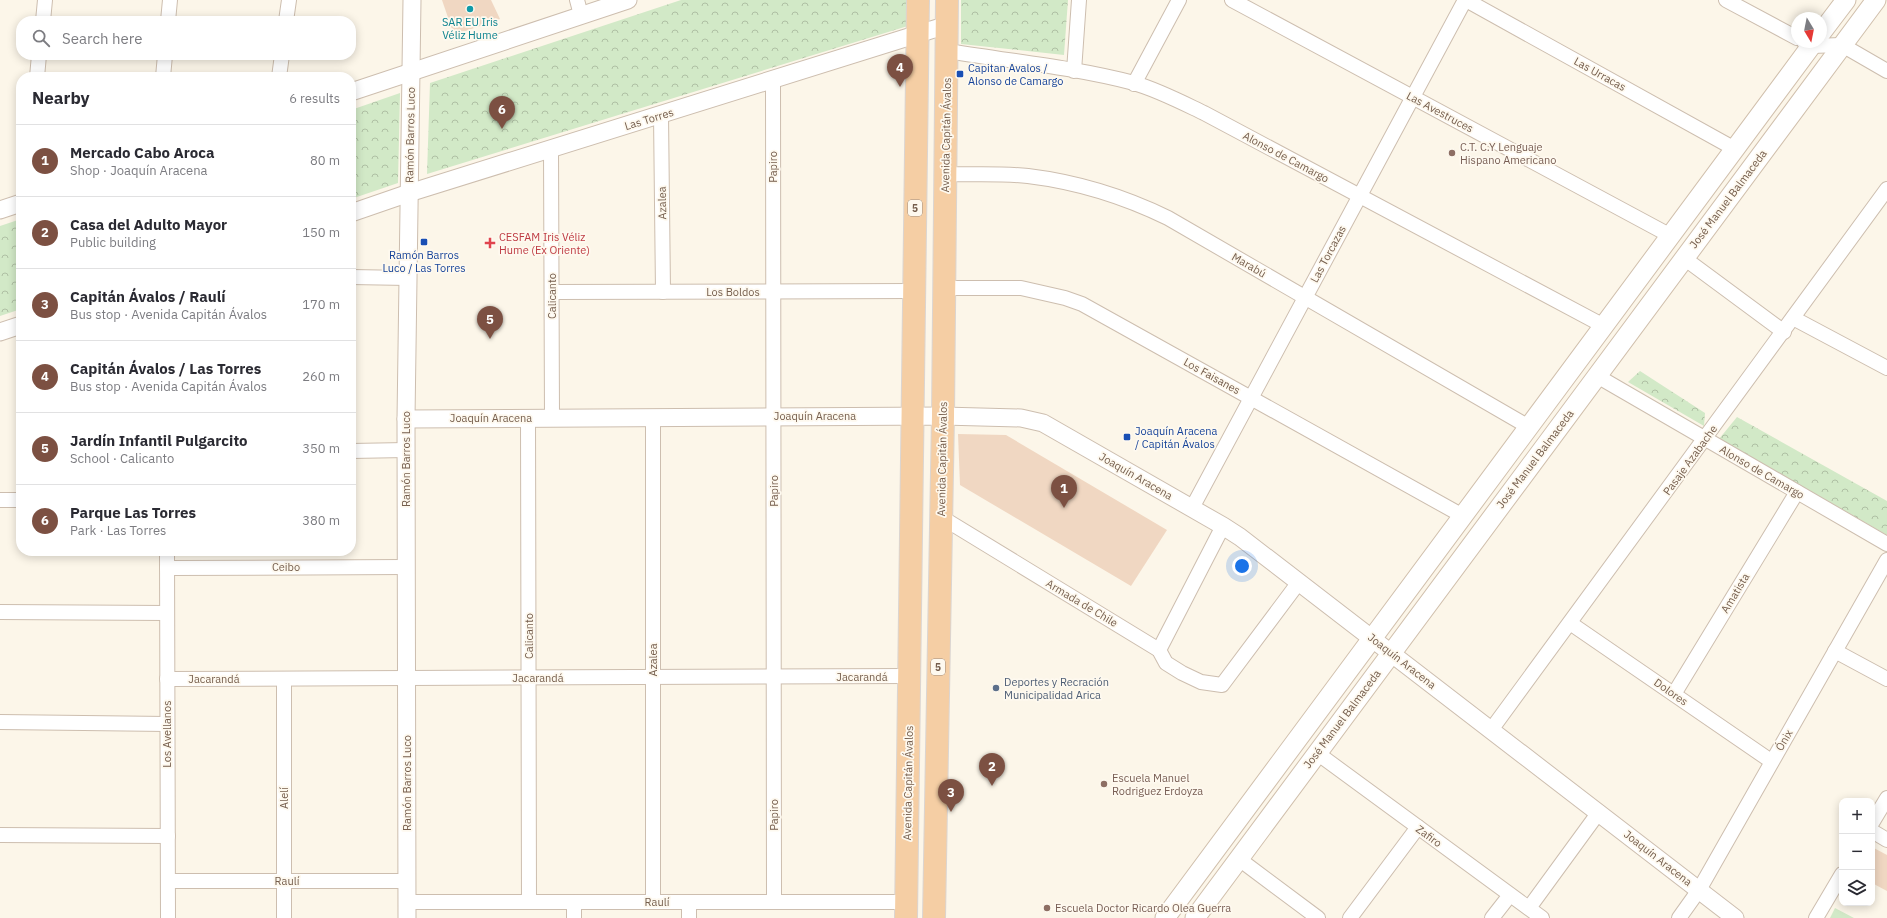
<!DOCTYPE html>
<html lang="en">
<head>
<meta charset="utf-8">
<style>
  :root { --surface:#fff; --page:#f2f2f3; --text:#2b2b33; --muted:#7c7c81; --line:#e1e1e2; --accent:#7c5042 }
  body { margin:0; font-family:"IBM Plex Sans",sans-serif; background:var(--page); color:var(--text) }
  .controls { position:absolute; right:12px; bottom:12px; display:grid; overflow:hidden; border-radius:8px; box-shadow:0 2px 10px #0003 }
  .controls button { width:36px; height:36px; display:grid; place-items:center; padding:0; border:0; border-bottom:1px solid var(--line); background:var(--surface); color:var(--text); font:20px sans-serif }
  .compass { position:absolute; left:1791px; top:12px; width:36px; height:36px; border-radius:50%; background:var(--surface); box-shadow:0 2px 10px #0003; rotate:170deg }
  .you { position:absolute; left:1242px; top:566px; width:14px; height:14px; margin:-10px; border:3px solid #fff; border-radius:50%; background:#1a73e8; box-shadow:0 0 0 6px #1a73e833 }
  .badge { display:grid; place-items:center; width:26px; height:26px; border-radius:50%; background:var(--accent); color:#fff; font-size:13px; font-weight:700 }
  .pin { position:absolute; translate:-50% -33px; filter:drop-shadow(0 1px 2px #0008) }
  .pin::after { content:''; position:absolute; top:21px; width:14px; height:12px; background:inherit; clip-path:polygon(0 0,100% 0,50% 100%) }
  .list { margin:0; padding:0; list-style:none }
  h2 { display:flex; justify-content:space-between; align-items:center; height:52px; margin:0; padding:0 16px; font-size:17px }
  h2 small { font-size:13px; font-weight:400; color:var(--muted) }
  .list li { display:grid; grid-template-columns:26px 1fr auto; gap:12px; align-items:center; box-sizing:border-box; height:72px; padding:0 16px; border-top:1px solid var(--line) }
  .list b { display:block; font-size:15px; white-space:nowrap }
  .list p { margin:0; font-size:13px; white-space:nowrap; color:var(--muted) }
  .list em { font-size:13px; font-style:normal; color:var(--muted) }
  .icon { flex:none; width:22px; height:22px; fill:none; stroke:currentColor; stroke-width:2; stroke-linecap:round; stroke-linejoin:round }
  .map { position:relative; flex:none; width:1887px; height:918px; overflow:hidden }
  .search { position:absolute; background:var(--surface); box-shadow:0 2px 10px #0003; left:16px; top:16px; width:340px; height:44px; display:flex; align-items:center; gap:10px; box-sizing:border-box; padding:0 14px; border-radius:16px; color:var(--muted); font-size:15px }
  .panel { position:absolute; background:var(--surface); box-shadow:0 2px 10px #0003; left:16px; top:72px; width:340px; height:484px; border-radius:16px }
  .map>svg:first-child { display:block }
</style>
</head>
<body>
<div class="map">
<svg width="1887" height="918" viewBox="0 0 1887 918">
  <defs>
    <pattern id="forest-crowns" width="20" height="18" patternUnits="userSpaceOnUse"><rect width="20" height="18" fill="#d2e9c7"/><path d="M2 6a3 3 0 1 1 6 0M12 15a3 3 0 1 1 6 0" fill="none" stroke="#afc0a4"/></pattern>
  </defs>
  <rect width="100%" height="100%" fill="#fcf6e9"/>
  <polygon fill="#d2e9c7" points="1835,908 1854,918 1830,918"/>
  <g fill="url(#forest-crowns)">
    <polygon points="681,0 911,0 911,25 427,174 430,83"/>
    <polygon points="961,0 1068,0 1064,55 961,44"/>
    <polygon points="400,93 398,183 351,199 351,110"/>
    <polygon points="21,219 21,309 0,316 0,226"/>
    <polygon points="1640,371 1705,413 1704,426 1628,382"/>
    <polygon points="1737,417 1887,501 1887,535 1719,439"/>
  </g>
  <g fill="#f0d7c2">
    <polygon points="442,0 491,0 500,19 454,35"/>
    <polygon points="958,434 1006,435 1167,530 1131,586 960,485"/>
    <polygon points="1872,847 1887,855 1887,891 1872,883"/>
  </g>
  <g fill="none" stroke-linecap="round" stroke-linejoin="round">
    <g stroke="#cdbeaf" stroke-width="16">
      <g id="minor">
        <polyline points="577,0 581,15"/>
        <polyline points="1232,0 1671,236"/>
        <polyline points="1466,0 1735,149"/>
        <polyline points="1726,0 1797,38"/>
        <polyline points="43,21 45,0"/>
        <polyline points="168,21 170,0"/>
        <polyline points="286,21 289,0"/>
        <polyline points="1804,42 1811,46 1842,45 1887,71"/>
        <path d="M947,51C1009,61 1073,67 1134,83C1158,90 1181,102 1204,113L1604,326"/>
        <polyline points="1074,71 1079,0"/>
        <polyline points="37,77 39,55"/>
        <polyline points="163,77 165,55"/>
        <polyline points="279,77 282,55"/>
        <polyline points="773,80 774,902"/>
        <polyline points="1134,84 1179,0"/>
        <polyline points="661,115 663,292"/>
        <polyline points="551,149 552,418"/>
        <path d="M945,174C973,175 1001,173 1028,176C1077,182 1123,196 1168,218L1529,427"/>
        <polyline points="1684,258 1784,332"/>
        <polyline points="351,277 408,278"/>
        <polyline points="944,288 1021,288 1065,298 1082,304 1463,516"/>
        <polyline points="552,292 914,291"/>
        <polyline points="1793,318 1887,368"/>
        <polyline points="1597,376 1887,544"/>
        <polyline points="528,418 529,902"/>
        <polyline points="653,418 653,902"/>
        <polyline points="351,451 406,450"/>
        <polyline points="0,500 21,500"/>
        <polyline points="1192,508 1465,0"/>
        <polyline points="941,517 1159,650 1166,663 1182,673 1201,682 1222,685 1299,582"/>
        <polyline points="167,551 168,918"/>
        <polyline points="167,568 406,567"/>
        <polyline points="0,612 167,613"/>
        <polyline points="1570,623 1771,761"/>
        <polyline points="1159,650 1223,526"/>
        <polyline points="1835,651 1887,679"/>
        <polyline points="167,679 910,676"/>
        <polyline points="284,679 284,918"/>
        <polyline points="1674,694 1797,492"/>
        <polyline points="0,722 167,724"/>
        <polyline points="1491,730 1887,189"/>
        <polyline points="1317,753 1542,918"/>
        <polyline points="1872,823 1887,798"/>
        <polyline points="1872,831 1887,840"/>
        <polyline points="0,835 168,836"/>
        <polyline points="1239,859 1318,918"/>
        <polyline points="168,881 407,881"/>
        <polyline points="407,902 906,902"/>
        <polyline points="574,902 574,918"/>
        <polyline points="1529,908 1599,812"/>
        <polyline points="689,918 689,902"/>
        <polyline points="1350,918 1418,827"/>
        <polyline points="1492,918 1510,895"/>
        <polyline points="1679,918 1699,890 1887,560"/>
        <polyline points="1816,918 1842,874"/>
      </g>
    </g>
    <g stroke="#cdbeaf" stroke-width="19">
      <g id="tertiary">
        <polyline points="351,92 628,0"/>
        <polyline points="0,210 21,203"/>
        <polyline points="351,213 409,193 947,25"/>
        <polyline points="0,332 21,325"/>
        <polyline points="406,419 943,416 1021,418 1043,423 1223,526 1240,537 1735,918"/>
        <polyline points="407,918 406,419 412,0"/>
      </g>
    </g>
    <g stroke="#d0bfac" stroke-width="21">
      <g id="secondary">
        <polyline points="1821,33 1846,0"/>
        <polyline points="1165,918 1814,42"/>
        <polyline points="1195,918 1876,0"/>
      </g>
    </g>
    <g stroke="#dbd5d1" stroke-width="24">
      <g id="trunk">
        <polyline points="906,918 918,0"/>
        <polyline points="934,918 943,416 947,0"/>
      </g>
    </g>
    <use href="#minor" stroke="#fff" stroke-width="14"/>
    <use href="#tertiary" stroke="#fff" stroke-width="17"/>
    <use href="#secondary" stroke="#fff" stroke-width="19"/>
    <use href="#trunk" stroke="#f5cea4" stroke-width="22"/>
  </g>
  <circle fill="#0f9aa8" stroke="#fef9ef" stroke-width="1.5" cx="470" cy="9" r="4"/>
  <g fill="#1a4fb4" stroke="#fef9ef" stroke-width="1.5">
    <rect x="956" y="70" width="8" height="8" rx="2"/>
    <rect x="420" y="238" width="8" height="8" rx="2"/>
    <rect x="1123" y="433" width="8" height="8" rx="2"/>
  </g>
  <g fill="#8d6e63" stroke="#fef9ef" stroke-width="1.5">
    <circle cx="1452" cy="153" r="4"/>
    <circle cx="1104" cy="784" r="4"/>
    <circle cx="1047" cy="908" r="4"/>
  </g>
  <path fill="#e0444e" stroke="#fef9ef" stroke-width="1.5" d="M488 237h4v4h4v4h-4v4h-4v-4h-4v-4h4z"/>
  <circle fill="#5c6f8a" stroke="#fef9ef" stroke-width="1.5" cx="996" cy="688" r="4"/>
  <g text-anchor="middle" stroke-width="3.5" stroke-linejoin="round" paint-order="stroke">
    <g fill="#fef9ef" stroke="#9e8c7e" stroke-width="1">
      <rect x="908" y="200" width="14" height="16" rx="3"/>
      <rect x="931" y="659" width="14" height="16" rx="3"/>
    </g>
    <g font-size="10" font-weight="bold" fill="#755e4d">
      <text x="915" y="212">5</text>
      <text x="938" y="671">5</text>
    </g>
    <g font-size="11" fill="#0d838f" stroke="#fef9ef">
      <text x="470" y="26">SAR EU Iris<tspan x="470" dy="13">Véliz Hume</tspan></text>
    </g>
    <g font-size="11" fill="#164399" stroke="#fef9ef" text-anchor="start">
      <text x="968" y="72">Capitan Avalos /<tspan x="968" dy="13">Alonso de Camargo</tspan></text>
      <text x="424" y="259" text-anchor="middle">Ramón Barros<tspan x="424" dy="13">Luco / Las Torres</tspan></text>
      <text x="1135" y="435">Joaquín Aracena<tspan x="1135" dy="13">/ Capitán Ávalos</tspan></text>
    </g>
    <g font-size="11" fill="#755e4d" stroke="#fef9ef">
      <text transform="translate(1600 74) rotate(29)" y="4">Las Urracas</text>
      <text transform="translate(1440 112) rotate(28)" y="4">Las Avestruces</text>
      <text transform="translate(649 119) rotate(-17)" y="4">Las Torres</text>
      <text transform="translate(410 135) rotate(-89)" y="4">Ramón Barros Luco</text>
      <text transform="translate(946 135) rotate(-89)" y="4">Avenida Capitán Ávalos</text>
      <text transform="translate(1286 157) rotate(28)" y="4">Alonso de Camargo</text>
      <text transform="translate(773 167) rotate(-90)" y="4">Papiro</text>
      <text transform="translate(1728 199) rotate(-53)" y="4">José Manuel Balmaceda</text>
      <text transform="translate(662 203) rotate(-91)" y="4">Azalea</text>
      <text transform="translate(1328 254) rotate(-62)" y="4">Las Torcazas</text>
      <text transform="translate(1249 265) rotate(30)" y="4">Marabú</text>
      <text x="733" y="296">Los Boldos</text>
      <text transform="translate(552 296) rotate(-90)" y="4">Calicanto</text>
      <text transform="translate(1212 376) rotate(29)" y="4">Los Faisanes</text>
      <text x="815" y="420">Joaquín Aracena</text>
      <text x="491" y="422">Joaquín Aracena</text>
      <text transform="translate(406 459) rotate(-90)" y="4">Ramón Barros Luco</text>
      <text transform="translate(942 459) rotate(-89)" y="4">Avenida Capitán Ávalos</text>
      <text transform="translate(1535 459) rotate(-53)" y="4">José Manuel Balmaceda</text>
      <text transform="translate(1690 460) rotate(-54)" y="4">Pasaje Azabache</text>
      <text transform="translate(1762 472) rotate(30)" y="4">Alonso de Camargo</text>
      <text transform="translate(1136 476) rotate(30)" y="4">Joaquín Aracena</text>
      <text transform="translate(774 491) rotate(-90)" y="4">Papiro</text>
      <text x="286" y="571">Ceibo</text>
      <text transform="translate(1735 593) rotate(-59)" y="4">Amatista</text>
      <text transform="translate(1082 603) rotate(31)" y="4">Armada de Chile</text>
      <text transform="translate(529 636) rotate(-90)" y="4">Calicanto</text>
      <text transform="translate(653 660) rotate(-90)" y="4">Azalea</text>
      <text transform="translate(1402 661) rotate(38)" y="4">Joaquín Aracena</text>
      <text x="862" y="681">Jacarandá</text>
      <text x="538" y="682">Jacarandá</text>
      <text x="214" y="683">Jacarandá</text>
      <text transform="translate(1671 692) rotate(35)" y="4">Dolores</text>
      <text transform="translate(1342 719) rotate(-53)" y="4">José Manuel Balmaceda</text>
      <text transform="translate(167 734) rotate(-90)" y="4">Los Avellanos</text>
      <text transform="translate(1784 740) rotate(-60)" y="4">Ónix</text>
      <text transform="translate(407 783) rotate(-90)" y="4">Ramón Barros Luco</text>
      <text transform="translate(908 783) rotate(-89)" y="4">Avenida Capitán Ávalos</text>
      <text transform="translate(284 798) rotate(-90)" y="4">Alelí</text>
      <text transform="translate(774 815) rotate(-90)" y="4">Papiro</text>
      <text transform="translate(1429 836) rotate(36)" y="4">Zafiro</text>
      <text transform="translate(1658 858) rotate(38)" y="4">Joaquín Aracena</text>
      <text x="287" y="885">Raulí</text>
      <text x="657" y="906">Raulí</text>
    </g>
    <g font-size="11" fill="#785e54" stroke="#fef9ef" text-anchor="start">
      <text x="1460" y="151">C.T. C.Y Lenguaje<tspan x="1460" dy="13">Hispano Americano</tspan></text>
      <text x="1112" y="782">Escuela Manuel<tspan x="1112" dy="13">Rodriguez Erdoyza</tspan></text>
      <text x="1055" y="912">Escuela Doctor Ricardo Olea Guerra</text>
    </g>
    <g font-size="11" fill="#be3a42" stroke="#fef9ef" text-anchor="start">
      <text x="499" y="241">CESFAM Iris Véliz<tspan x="499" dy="13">Hume (Ex Oriente)</tspan></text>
    </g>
    <g font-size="11" fill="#4e5e75" stroke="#fef9ef" text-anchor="start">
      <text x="1004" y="686">Deportes y Recración<tspan x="1004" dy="13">Municipalidad Arica</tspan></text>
    </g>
  </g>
</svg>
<div class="controls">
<button>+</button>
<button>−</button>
<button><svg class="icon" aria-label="layers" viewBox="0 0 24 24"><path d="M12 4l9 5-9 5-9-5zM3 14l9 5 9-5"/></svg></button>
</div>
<svg class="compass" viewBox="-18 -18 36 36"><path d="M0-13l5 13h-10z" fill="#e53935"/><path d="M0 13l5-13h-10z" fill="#7c7c81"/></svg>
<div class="you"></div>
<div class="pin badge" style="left:1064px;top:508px">1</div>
<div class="pin badge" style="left:992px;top:786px">2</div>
<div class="pin badge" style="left:951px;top:812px">3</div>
<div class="pin badge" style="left:900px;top:87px">4</div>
<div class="pin badge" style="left:490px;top:339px">5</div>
<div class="pin badge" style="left:502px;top:129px">6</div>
<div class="search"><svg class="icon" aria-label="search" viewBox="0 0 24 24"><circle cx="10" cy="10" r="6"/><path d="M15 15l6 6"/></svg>Search here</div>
<section class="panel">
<h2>Nearby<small>6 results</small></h2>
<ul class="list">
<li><span class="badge">1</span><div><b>Mercado Cabo Aroca</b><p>Shop · Joaquín Aracena</p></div><em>80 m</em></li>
<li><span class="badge">2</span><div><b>Casa del Adulto Mayor</b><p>Public building</p></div><em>150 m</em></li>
<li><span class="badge">3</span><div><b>Capitán Ávalos / Raulí</b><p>Bus stop · Avenida Capitán Ávalos</p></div><em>170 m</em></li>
<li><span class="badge">4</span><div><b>Capitán Ávalos / Las Torres</b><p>Bus stop · Avenida Capitán Ávalos</p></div><em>260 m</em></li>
<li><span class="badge">5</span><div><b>Jardín Infantil Pulgarcito</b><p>School · Calicanto</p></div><em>350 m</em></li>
<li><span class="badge">6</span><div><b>Parque Las Torres</b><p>Park · Las Torres</p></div><em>380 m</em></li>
</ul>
</section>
</div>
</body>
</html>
